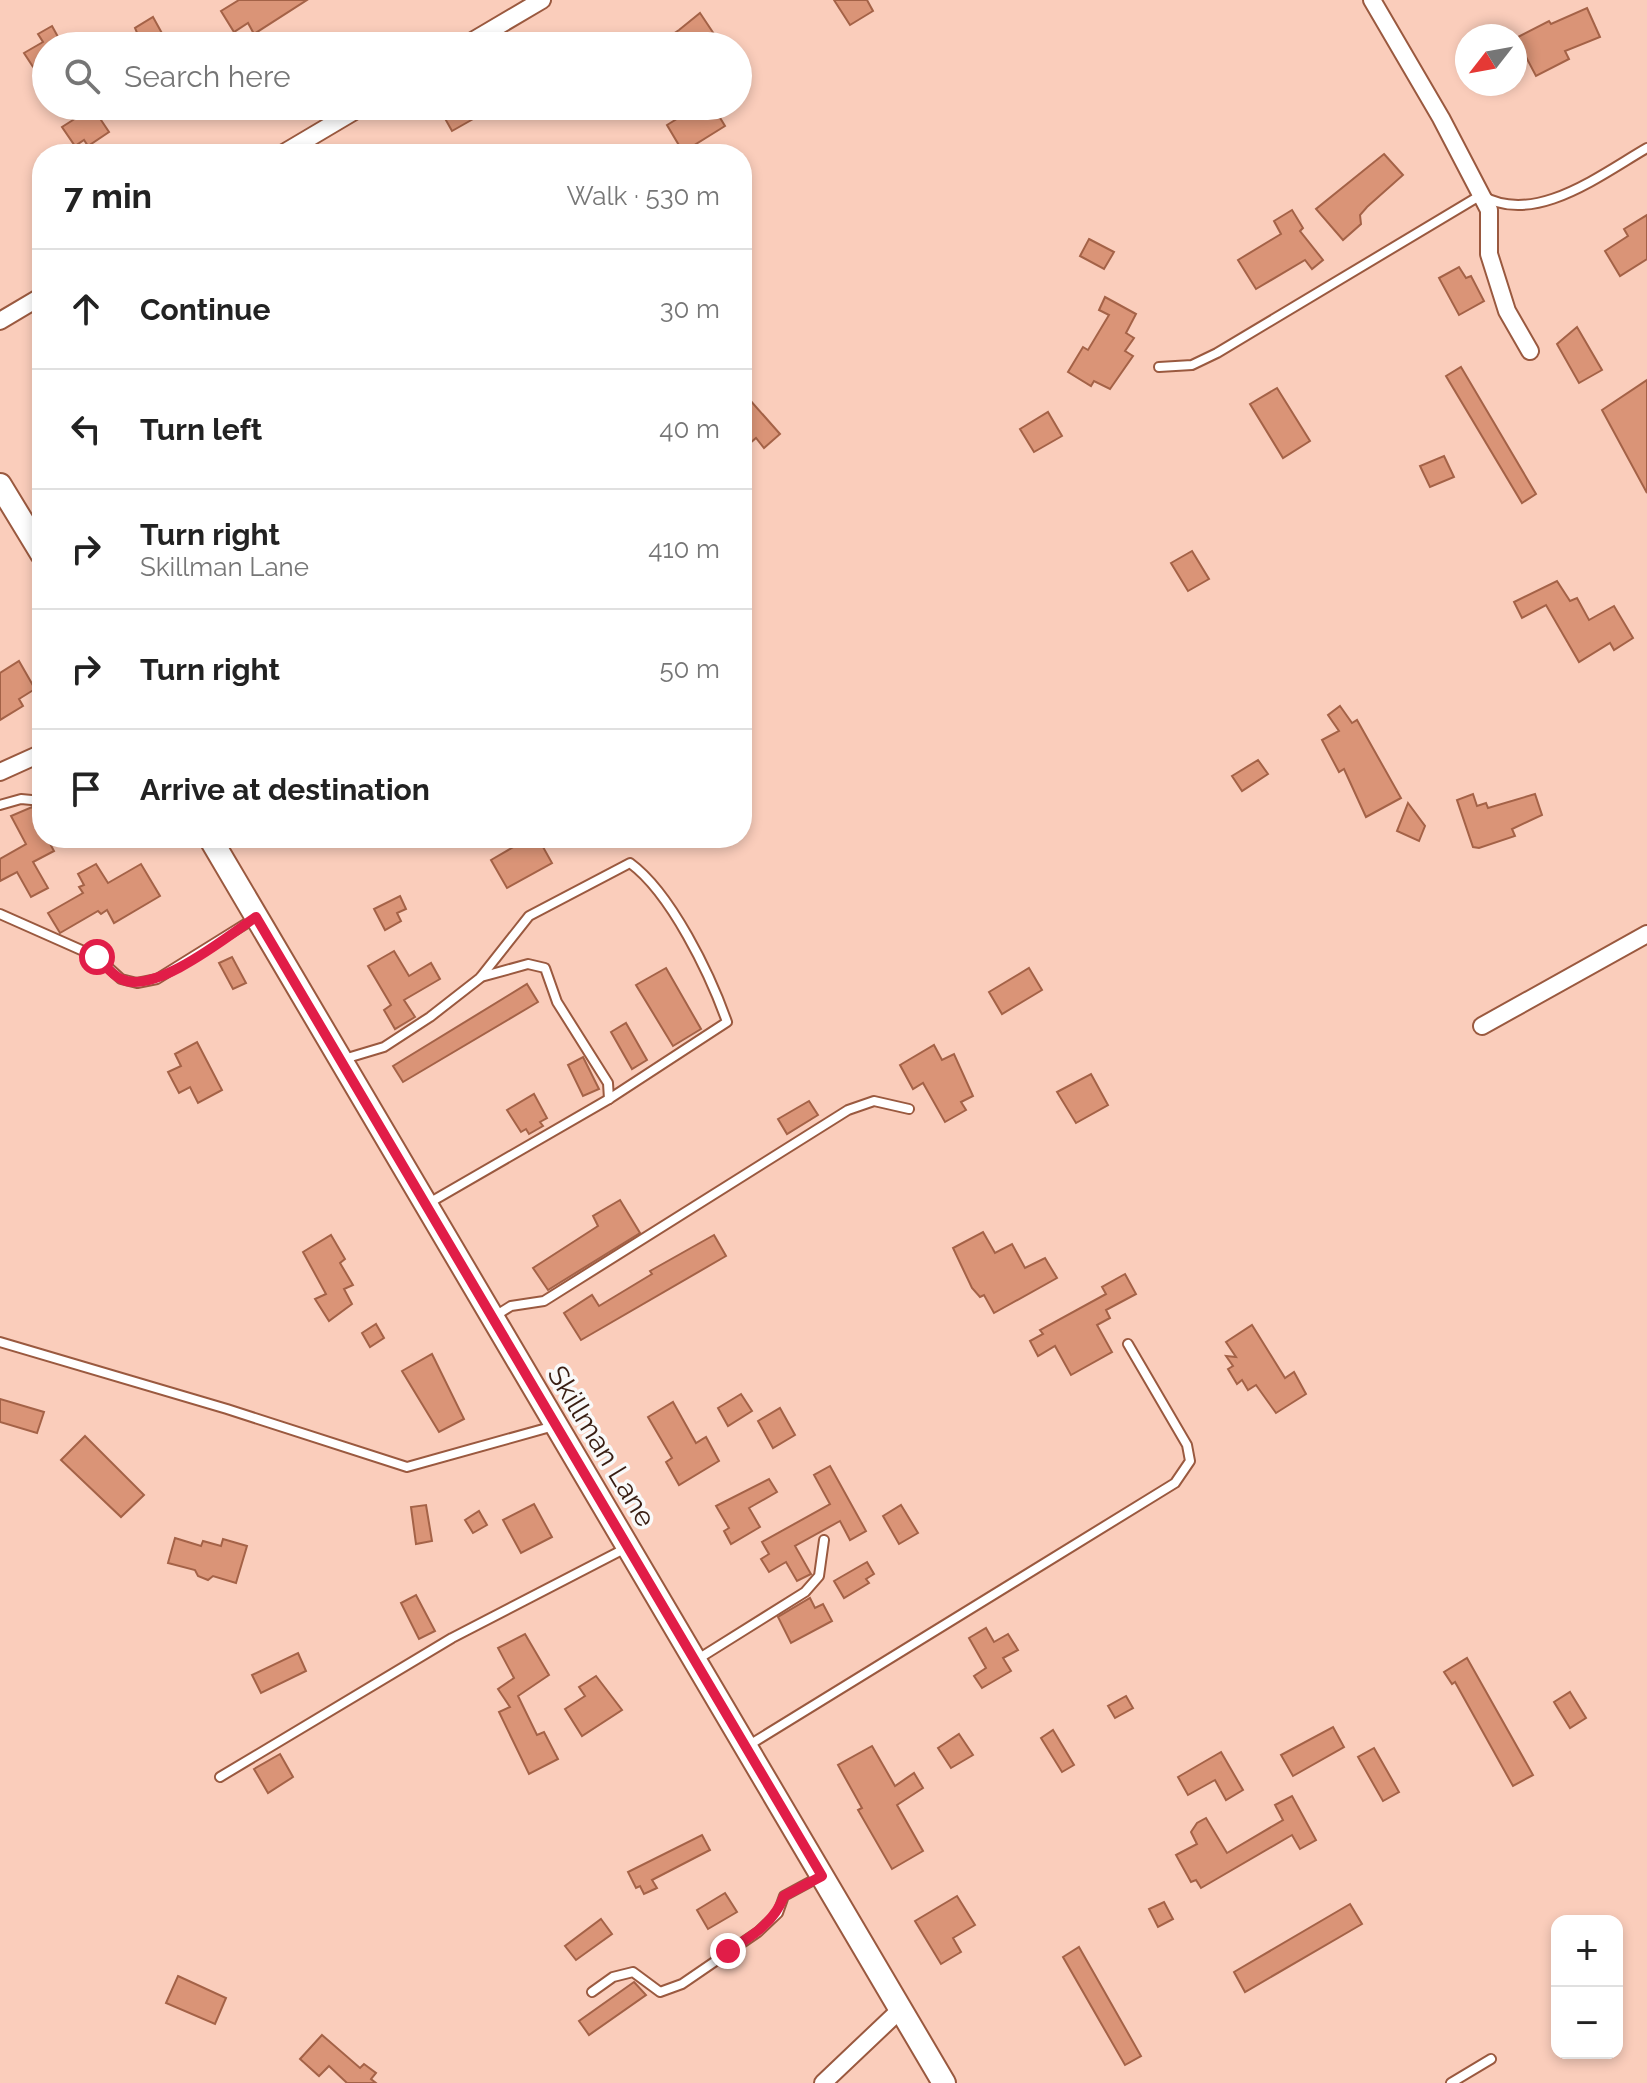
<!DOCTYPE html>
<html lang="en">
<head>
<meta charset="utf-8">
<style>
  :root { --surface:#fff; --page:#f2f2f2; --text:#222; --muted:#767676; --line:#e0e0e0 }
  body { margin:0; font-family:Raleway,sans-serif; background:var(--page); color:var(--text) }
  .controls { position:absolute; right:24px; bottom:24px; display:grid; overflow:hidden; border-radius:16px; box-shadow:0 4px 12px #0003 }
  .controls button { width:72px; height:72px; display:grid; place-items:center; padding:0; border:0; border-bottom:2px solid var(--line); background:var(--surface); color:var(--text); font:40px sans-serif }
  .compass { position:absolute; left:1455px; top:24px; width:72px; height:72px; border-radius:50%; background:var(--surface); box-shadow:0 4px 12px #0003; rotate:239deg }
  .stop { position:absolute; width:24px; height:24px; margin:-18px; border:6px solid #e11d48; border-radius:50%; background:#fff }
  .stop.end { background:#e11d48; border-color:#fff; box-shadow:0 2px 8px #0008 }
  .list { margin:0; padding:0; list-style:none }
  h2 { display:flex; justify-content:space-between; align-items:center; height:104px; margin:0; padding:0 32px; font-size:34px }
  h2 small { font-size:26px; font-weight:400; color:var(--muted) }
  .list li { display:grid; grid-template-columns:52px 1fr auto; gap:24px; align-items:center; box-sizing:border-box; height:120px; padding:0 32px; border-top:2px solid var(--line) }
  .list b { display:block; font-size:30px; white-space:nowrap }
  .list p { margin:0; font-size:26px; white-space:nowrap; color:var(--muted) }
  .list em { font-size:26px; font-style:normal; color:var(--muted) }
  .icon { flex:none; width:44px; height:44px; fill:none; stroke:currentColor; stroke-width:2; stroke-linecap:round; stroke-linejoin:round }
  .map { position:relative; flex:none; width:1647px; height:2083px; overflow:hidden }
  .search { position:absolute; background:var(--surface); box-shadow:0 4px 12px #0003; left:32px; top:32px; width:720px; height:88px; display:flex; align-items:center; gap:20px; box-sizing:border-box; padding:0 28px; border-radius:44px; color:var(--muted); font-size:30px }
  .panel { position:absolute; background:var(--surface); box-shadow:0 4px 12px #0003; left:32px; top:144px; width:720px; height:704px; border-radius:32px }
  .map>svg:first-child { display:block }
</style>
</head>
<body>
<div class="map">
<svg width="1647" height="2083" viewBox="0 0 1647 2083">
  <rect width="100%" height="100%" fill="#facdbb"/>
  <g fill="#da9477" stroke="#a46247" stroke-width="2">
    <polygon points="239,0 307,0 254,34 248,23 234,32 221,11"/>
    <polygon points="834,0 867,0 873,11 850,25"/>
    <polygon points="1587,8 1600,37 1565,51 1569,59 1536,76 1516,38 1549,21 1551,24"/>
    <polygon points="700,13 722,46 655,46 679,30"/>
    <polygon points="153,17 169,46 118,46 138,35 135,28"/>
    <polygon points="52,26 63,46 46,46 46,68 37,73 24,53 43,42 38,34"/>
    <polygon points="438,106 496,106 452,131"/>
    <polygon points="698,106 735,106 719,116 725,126 683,152 667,125"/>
    <polygon points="95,111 109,132 88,146 84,140 75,146 62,127 84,113 87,117"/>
    <polygon points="1384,154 1403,175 1367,207 1360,215 1361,224 1343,240 1316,209"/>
    <polygon points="1292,210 1303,228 1300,231 1323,260 1312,269 1305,260 1256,289 1238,260 1281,234 1274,221"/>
    <polygon points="1647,215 1647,259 1620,276 1605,251 1628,236 1624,229"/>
    <polygon points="1089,239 1114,252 1104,269 1080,256"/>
    <polygon points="1459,267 1466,278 1471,276 1484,301 1459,315 1439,278"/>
    <polygon points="1105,297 1136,314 1126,333 1134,338 1125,351 1133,356 1110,389 1094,381 1091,386 1068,372 1083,347 1088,350 1109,315 1099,310"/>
    <polygon points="1577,327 1602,370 1579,383 1557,344"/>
    <polygon points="1461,367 1536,494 1522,503 1446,376"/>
    <polygon points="1647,380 1647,493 1602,410"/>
    <polygon points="1277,388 1310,441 1283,458 1250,404"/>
    <polygon points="742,391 780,434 764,448 756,438 742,450"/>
    <polygon points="1048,412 1062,436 1034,452 1020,429"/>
    <polygon points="1444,456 1454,477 1430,487 1420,466"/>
    <polygon points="1192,551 1209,579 1188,591 1171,563"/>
    <polygon points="1557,581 1570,601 1577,598 1589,620 1614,606 1633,638 1614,650 1610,643 1579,662 1546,605 1522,618 1514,602"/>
    <polygon points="19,661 35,689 19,699 23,706 0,720 0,673"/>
    <polygon points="1340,706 1352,723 1357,720 1401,798 1366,817 1344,769 1339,772 1322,740 1339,731 1328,715"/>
    <polygon points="1258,760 1268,774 1242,791 1232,776"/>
    <polygon points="1473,794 1477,806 1486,803 1488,808 1535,794 1542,815 1512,829 1515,836 1479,848 1473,847 1457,800"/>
    <polygon points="1408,803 1425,826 1419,841 1397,831"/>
    <polygon points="32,807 42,827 42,838 47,838 54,851 33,862 48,888 31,897 17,872 0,881 0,859 26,844 11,816"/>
    <polygon points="529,838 538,838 552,863 507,888 491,860"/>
    <polygon points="96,864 108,883 141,864 160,896 114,923 107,910 101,914 98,911 60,933 48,913 83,893 79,887 84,885 78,874"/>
    <polygon points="400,896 406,909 397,913 401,921 385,930 374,909"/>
    <polygon points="394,951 409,976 431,963 440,979 404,1000 415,1017 395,1029 384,1010 391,1005 368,966"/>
    <polygon points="232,957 246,983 233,989 219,963"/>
    <polygon points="666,968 701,1029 673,1046 636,985"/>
    <polygon points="1029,968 1042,990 1002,1014 989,992"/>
    <polygon points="527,984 538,1002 403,1082 393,1066"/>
    <polygon points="626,1023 647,1060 632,1069 611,1032"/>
    <polygon points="197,1042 222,1090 198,1103 190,1087 179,1093 168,1072 181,1066 175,1054"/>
    <polygon points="934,1045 942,1060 954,1054 973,1096 961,1102 966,1110 945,1122 923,1083 913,1089 900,1065"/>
    <polygon points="583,1057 599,1089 583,1096 568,1065"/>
    <polygon points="1091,1074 1108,1105 1076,1123 1057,1092"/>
    <polygon points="534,1094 547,1118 540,1122 543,1126 529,1134 526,1129 521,1132 507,1110"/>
    <polygon points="809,1101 818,1115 787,1134 778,1119"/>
    <polygon points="620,1200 640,1233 548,1290 533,1268 598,1226 593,1216"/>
    <polygon points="983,1232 995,1253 1012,1244 1025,1268 1045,1258 1057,1278 994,1313 984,1295 980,1297 972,1288 953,1248"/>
    <polygon points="331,1235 345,1259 340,1263 353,1285 344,1289 352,1304 329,1321 315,1299 326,1294 303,1252"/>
    <polygon points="714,1235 726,1256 581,1340 564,1313 592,1295 599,1306 652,1274 650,1271"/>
    <polygon points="1125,1274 1136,1294 1106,1310 1110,1318 1097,1325 1112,1352 1071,1375 1055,1346 1038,1356 1030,1341 1043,1334 1040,1330 1106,1294 1102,1287"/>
    <polygon points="376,1324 384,1338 370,1347 362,1333"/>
    <polygon points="1252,1325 1285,1378 1294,1372 1306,1394 1276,1413 1256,1385 1248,1390 1242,1380 1237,1384 1228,1369 1233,1366 1226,1356 1236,1357 1226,1342"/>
    <polygon points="432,1354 464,1419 439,1432 402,1371"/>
    <polygon points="741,1394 752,1411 728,1426 718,1408"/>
    <polygon points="0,1399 44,1412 37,1433 0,1422"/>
    <polygon points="673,1402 696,1443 706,1437 719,1461 679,1485 666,1462 672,1458 648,1417"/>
    <polygon points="780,1408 795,1435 773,1448 758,1421"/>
    <polygon points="85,1436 144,1495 121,1517 61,1460"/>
    <polygon points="830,1466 866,1531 850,1540 840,1521 795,1546 811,1574 797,1581 786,1562 769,1572 761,1559 769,1554 762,1542 830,1504 814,1475"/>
    <polygon points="769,1479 777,1492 749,1508 760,1527 731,1544 724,1531 729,1528 716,1506"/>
    <polygon points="534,1504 552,1537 521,1553 503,1520"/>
    <polygon points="426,1505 432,1541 416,1544 411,1507"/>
    <polygon points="901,1505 918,1533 899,1544 883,1516"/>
    <polygon points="479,1511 487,1525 473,1533 465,1520"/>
    <polygon points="175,1538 201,1546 203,1541 221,1546 223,1539 247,1546 236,1583 213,1576 208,1580 198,1576 195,1570 168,1563"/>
    <polygon points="867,1562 874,1574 866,1579 869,1583 844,1598 834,1581"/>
    <polygon points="416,1595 435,1631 419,1639 401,1603"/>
    <polygon points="810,1598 815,1608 823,1604 832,1621 791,1643 778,1617"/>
    <polygon points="986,1628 994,1642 1008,1634 1018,1650 1003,1658 1011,1671 982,1688 974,1676 986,1668 969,1638"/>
    <polygon points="525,1634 549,1675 518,1696 537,1735 544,1732 558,1759 529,1774 499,1712 510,1707 498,1689 514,1678 498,1648"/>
    <polygon points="298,1653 306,1671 261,1693 252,1675"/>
    <polygon points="1467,1658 1533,1775 1513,1786 1455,1682 1452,1684 1444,1672"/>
    <polygon points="596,1676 622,1710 582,1736 565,1709 585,1696 579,1687"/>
    <polygon points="1570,1692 1586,1718 1570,1728 1554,1702"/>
    <polygon points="1126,1696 1133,1708 1115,1718 1108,1706"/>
    <polygon points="1333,1727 1344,1747 1293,1776 1281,1755"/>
    <polygon points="1053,1730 1074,1765 1062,1772 1041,1738"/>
    <polygon points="959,1734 973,1755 951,1768 938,1748"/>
    <polygon points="872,1746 895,1786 914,1773 923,1788 897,1805 923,1851 892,1869 858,1810 862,1808 838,1765"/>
    <polygon points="1374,1748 1399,1792 1383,1801 1358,1757"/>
    <polygon points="1221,1752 1243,1790 1226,1800 1215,1780 1188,1795 1178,1777"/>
    <polygon points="280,1754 293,1777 268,1793 254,1769"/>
    <polygon points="1292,1796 1316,1840 1300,1849 1292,1835 1201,1888 1196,1880 1191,1882 1176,1855 1197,1844 1191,1832 1197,1823 1206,1818 1227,1853 1283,1820 1275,1805"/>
    <polygon points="702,1835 710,1850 652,1880 657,1888 644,1894 640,1886 636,1888 628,1872"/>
    <polygon points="725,1893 737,1912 708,1929 697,1910"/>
    <polygon points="957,1896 975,1925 953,1938 961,1952 941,1964 915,1921"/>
    <polygon points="1164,1902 1173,1919 1158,1927 1149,1909"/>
    <polygon points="1350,1904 1362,1924 1245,1992 1234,1972"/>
    <polygon points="601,1919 612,1934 576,1960 565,1946"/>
    <polygon points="1079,1947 1141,2056 1125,2065 1063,1957"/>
    <polygon points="178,1976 226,1998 215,2024 166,2003"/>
    <polygon points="634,1982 646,1995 589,2035 579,2021"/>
    <polygon points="322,2035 360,2068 364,2064 376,2073 371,2079 376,2083 347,2083 329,2066 319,2076 300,2059"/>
  </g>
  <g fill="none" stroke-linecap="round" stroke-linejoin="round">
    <g stroke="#9a593f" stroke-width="12">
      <g id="lane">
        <path d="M1159,367L1192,365L1217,353L1481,195C1534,227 1600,175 1647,148"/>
        <polyline points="0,805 21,799 42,801"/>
        <polyline points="0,914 97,957 121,979 137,983 157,979 255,918"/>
        <polyline points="481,977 528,964 545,968 557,1002 608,1083 609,1099"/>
        <path d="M344,1059L384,1047L430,1017L480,978L529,916L630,863C671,893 710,974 727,1022L609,1099L429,1203"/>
        <polyline points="495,1316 511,1306 544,1301 848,1110 874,1101 909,1109"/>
        <polyline points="0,1342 227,1409 407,1467 554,1426"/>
        <polyline points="698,1659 805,1592 819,1576 824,1540"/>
        <polyline points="746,1747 1175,1483 1190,1461 1187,1445 1128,1344"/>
        <polyline points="220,1777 452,1638 626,1548"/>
        <polyline points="592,1992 613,1977 633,1972 660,1992 682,1984 758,1932 778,1913 784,1896 821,1876"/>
        <polyline points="1451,2083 1491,2059"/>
      </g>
    </g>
    <g stroke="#9a593f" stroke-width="20">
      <g id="street">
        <polyline points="1372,0 1441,118 1489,210 1489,254 1507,311 1530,351"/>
        <polyline points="464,46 542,0"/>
        <polyline points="282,154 363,106"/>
        <polyline points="0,321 42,296"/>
        <polyline points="0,772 42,753"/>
        <polyline points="1482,1026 1647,934"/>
        <polyline points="823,2083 901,2009"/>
      </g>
    </g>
    <g stroke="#9a593f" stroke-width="26">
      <g id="secondary">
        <polyline points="0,485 42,554"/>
        <polyline points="210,838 944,2083"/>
      </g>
    </g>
    <use href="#lane" stroke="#fff" stroke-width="8"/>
    <use href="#street" stroke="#fff" stroke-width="16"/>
    <use href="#secondary" stroke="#fff" stroke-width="22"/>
  </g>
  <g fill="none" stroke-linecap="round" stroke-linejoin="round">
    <path stroke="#e11d48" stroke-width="10" d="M97,957C104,964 112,975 121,979C154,996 228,936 256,917L822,1876L784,1896C774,1923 752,1936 728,1951"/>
  </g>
  <g text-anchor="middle" stroke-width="7" stroke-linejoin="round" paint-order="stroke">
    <g font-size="28" fill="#381d12" stroke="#f9f9f9">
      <text transform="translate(602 1446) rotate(59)" y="10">Skillman Lane</text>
    </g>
  </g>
</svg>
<div class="controls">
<button>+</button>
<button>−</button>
</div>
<svg class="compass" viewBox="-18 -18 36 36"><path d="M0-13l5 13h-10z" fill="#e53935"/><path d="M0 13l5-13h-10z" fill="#767676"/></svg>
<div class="stop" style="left:97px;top:957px"></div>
<div class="stop end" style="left:728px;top:1951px"></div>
<div class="search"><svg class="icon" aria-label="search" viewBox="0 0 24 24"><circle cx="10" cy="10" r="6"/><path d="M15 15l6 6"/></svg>Search here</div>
<section class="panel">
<h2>7 min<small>Walk · 530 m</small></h2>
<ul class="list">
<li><svg class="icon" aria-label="ahead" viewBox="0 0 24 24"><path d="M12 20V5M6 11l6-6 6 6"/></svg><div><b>Continue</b></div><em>30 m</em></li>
<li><svg class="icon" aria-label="left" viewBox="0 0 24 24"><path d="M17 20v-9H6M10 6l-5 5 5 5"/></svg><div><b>Turn left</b></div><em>40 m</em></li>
<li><svg class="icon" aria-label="right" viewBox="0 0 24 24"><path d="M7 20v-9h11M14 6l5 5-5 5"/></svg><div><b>Turn right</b><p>Skillman Lane</p></div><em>410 m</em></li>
<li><svg class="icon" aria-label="right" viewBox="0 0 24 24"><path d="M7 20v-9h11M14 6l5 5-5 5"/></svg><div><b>Turn right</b></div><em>50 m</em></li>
<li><svg class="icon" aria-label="arrive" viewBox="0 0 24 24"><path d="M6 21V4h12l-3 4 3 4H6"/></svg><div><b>Arrive at destination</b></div></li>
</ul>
</section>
</div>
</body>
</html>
